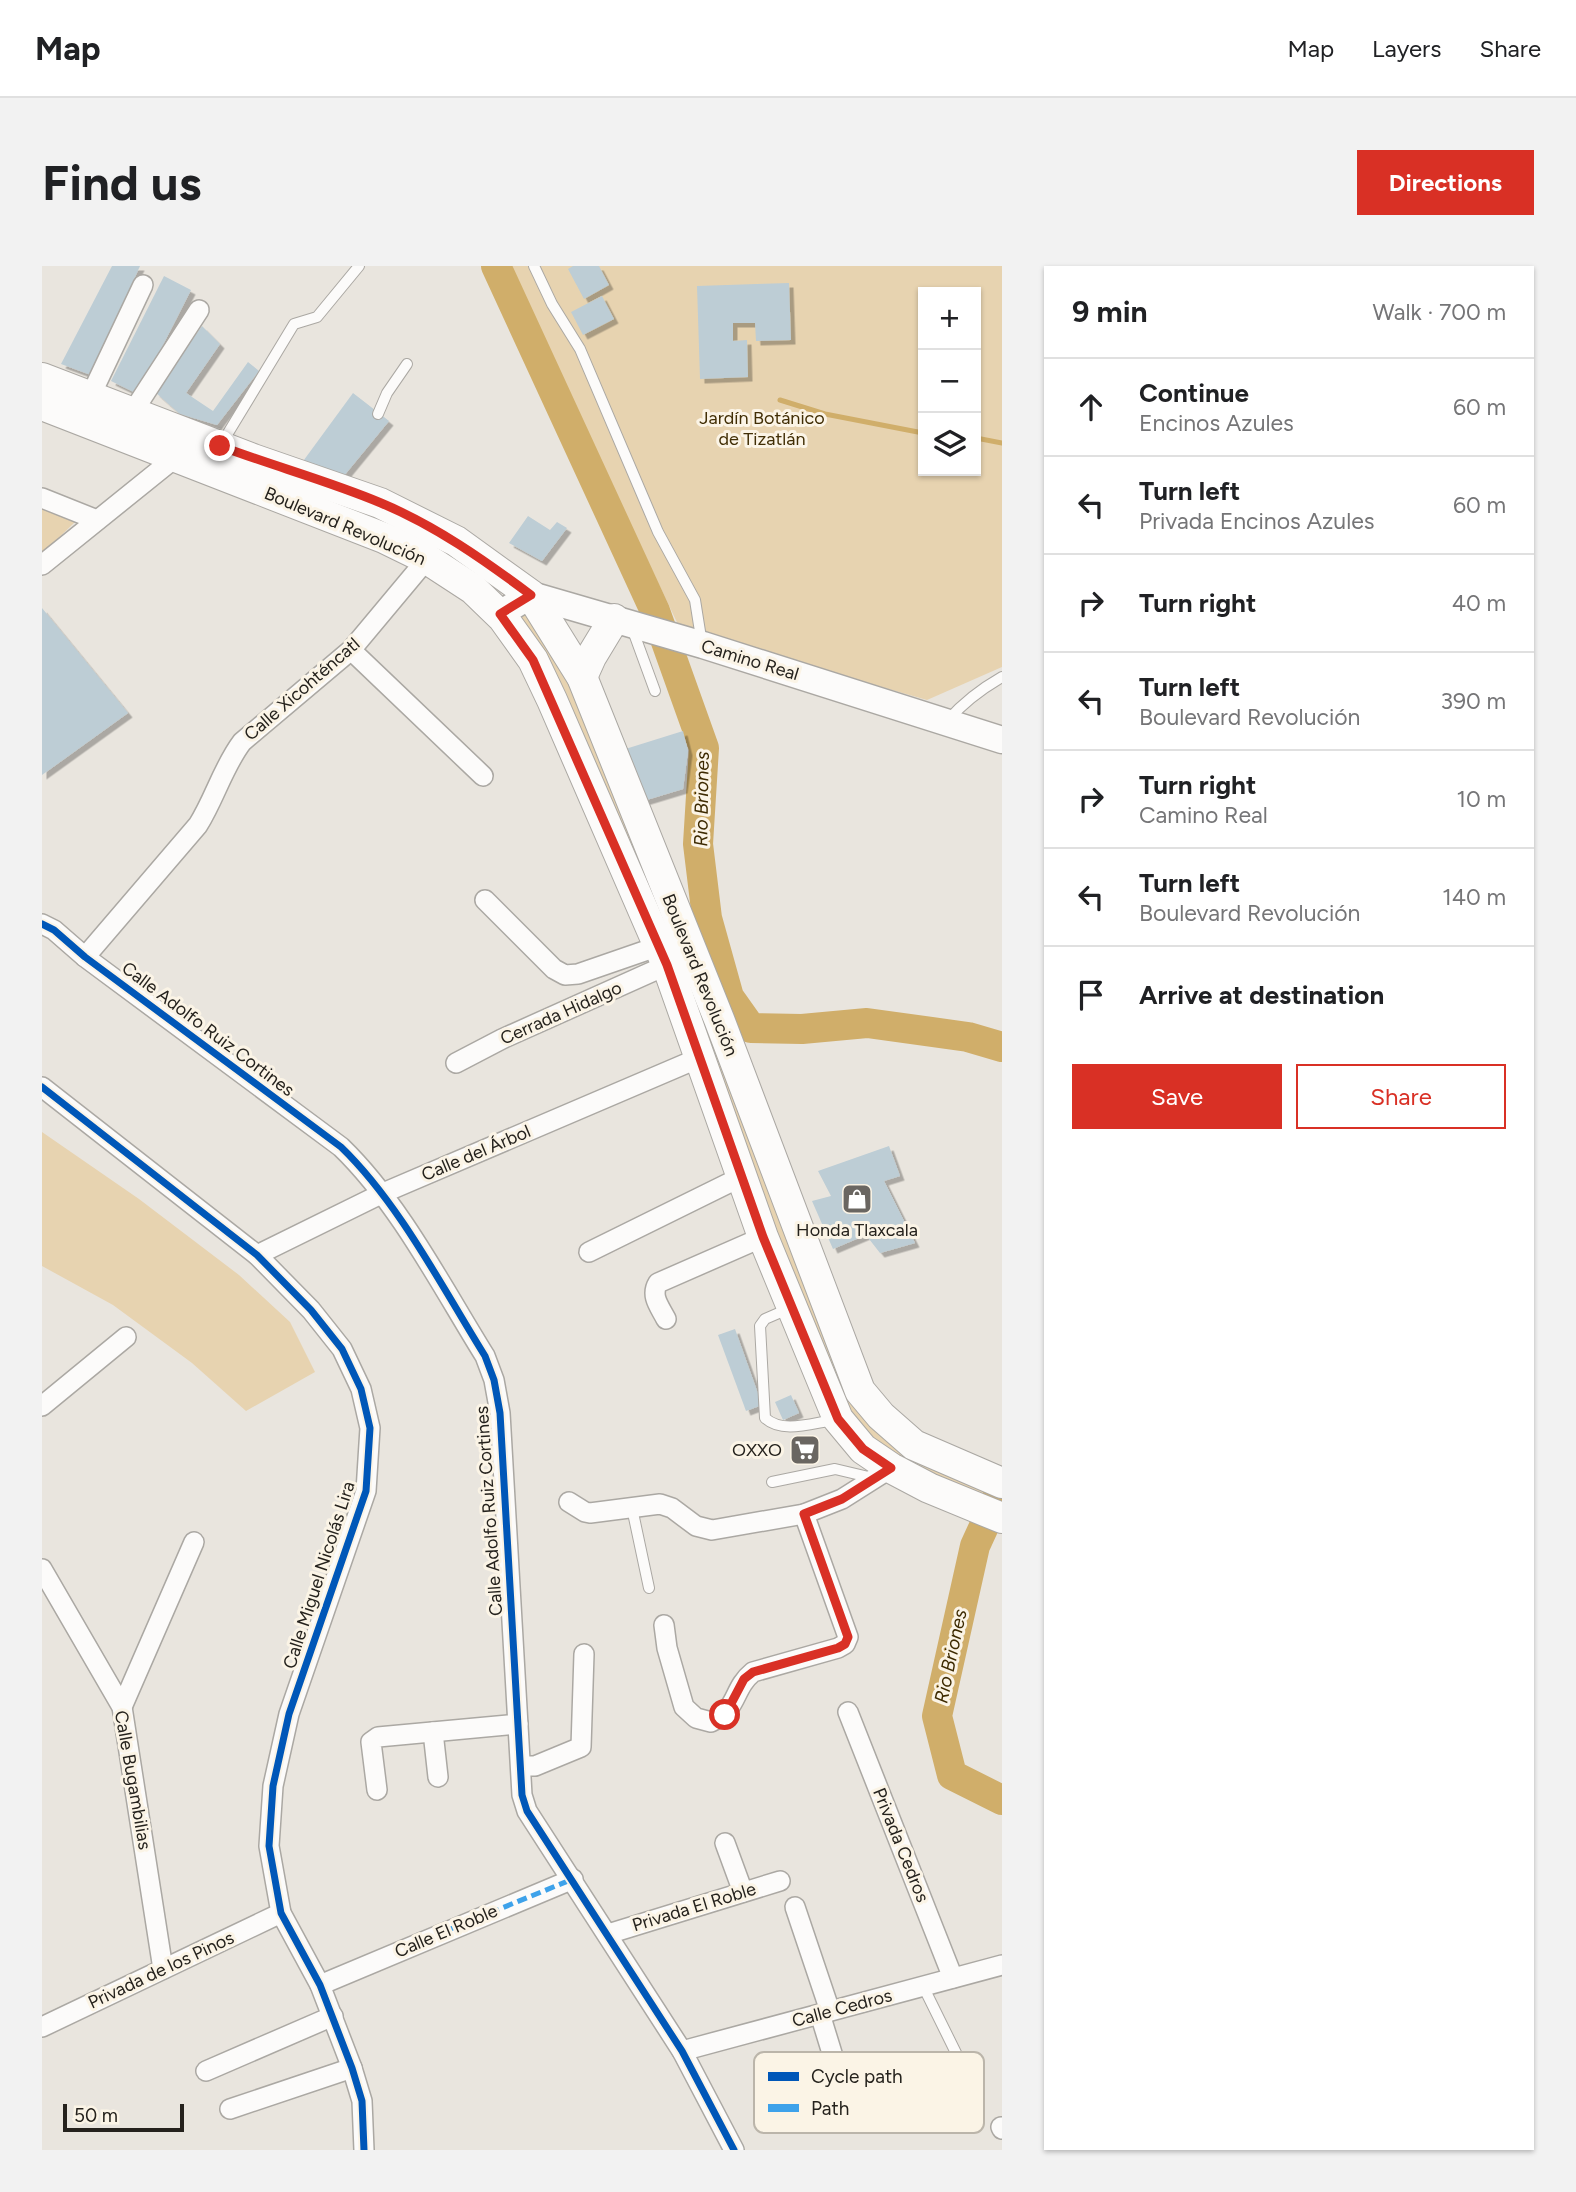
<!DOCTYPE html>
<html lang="en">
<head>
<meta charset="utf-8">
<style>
  :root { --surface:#fff; --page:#f2f2f2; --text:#202124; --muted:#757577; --line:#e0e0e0; --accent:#d93025 }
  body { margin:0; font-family:Figtree,sans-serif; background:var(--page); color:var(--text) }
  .controls { position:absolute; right:21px; top:21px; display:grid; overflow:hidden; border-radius:0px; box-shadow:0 2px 5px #0004 }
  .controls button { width:63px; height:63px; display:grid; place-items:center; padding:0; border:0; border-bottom:2px solid var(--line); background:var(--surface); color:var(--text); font:35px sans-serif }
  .scale { position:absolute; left:21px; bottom:18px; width:121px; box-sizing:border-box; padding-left:7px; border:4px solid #25221d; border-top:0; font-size:19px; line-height:24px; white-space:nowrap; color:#25221d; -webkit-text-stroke:5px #fbf4e6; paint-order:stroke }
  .stop { position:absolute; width:21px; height:21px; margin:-16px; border:5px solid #d93025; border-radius:50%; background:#fff }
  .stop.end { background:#d93025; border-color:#fff; box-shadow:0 2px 7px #0008 }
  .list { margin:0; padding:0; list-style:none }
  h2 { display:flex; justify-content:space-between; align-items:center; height:91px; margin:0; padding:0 28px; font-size:30px }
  h2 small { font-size:23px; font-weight:400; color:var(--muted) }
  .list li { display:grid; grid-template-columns:46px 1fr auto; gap:21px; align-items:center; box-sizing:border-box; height:98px; padding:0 28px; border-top:2px solid var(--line) }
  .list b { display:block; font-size:26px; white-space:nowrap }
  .list p { margin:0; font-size:23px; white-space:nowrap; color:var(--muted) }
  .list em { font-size:23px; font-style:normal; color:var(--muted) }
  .actions { display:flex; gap:14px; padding:21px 28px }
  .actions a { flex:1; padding:16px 0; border:2px solid var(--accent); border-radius:0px; text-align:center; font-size:24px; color:var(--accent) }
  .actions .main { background:var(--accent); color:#fff }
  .icon { flex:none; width:38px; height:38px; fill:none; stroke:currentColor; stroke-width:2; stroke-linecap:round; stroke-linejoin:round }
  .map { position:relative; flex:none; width:960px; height:1884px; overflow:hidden; border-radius:0px }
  header { display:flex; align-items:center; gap:42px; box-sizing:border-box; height:98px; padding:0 35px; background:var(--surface); border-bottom:2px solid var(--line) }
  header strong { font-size:33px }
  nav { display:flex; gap:38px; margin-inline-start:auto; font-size:24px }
  .intro { display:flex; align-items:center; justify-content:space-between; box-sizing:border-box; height:168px; padding:0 42px }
  h1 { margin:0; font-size:49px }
  .button { padding:18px 32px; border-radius:0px; background:var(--accent); color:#fff; font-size:24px; font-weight:700 }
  main { display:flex; gap:42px; padding:0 42px }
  aside { flex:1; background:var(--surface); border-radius:0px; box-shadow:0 2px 5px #0004 }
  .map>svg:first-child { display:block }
</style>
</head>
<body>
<header>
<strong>Map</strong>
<nav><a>Map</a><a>Layers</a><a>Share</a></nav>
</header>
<div class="intro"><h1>Find us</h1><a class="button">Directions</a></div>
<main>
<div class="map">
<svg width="960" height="1884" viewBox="0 0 960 1884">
  <defs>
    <filter id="shadow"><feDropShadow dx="4.5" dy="4.5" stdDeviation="0" flood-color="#0004"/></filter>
  </defs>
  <rect width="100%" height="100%" fill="#e9e5de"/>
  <g fill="#e7d3b0" fill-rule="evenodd">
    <path d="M466,0H960V401L885,434L665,371L641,369ZM881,26H934V205H881Z"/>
    <polygon points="0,241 34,255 0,288"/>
    <path d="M486,340C544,443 586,555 633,663L617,671L467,351Z"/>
    <polygon points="649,701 812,1131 960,1231 960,1247 854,1196 798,1140 633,706"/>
    <polygon points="0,866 97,933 197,1009 248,1056 273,1106 204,1145 150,1097 71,1039 0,1000"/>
  </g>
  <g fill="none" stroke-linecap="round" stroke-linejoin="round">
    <g stroke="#d0ae6a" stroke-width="5">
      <polyline points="738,134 783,148 881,167"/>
      <polyline points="934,172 960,177"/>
    </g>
    <g stroke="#d0ae6a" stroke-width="30">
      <polyline points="454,0 613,345 662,482 656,578 665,652 687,731 709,762 760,763 825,757 926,771 960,781"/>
      <polyline points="960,1221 933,1280 895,1450 910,1509 960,1534"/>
    </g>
  </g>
  <g fill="#bdcdd5" filter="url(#shadow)">
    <polygon points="70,0 98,0 49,109 19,98"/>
    <polygon points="531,0 557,0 567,19 542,33 526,3"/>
    <polygon points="122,10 149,24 96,128 69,115"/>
    <polygon points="747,17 749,74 714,75 713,57 691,57 691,75 705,74 706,111 658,113 655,20"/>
    <polygon points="560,30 572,53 541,69 529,46"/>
    <polygon points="160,60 178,78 144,127 171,145 206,96 217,105 175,159 138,148 113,126"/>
    <polygon points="311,127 347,155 301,211 259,198"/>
    <polygon points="486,250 508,264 515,256 525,262 500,295 467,277"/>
    <polygon points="0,342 86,447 0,509"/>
    <polygon points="641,465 646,485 641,523 598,536 577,485"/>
    <polygon points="847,880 858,910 842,915 873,977 838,987 824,969 791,983 770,935 789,930 776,905"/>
    <polygon points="693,1063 720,1139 704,1145 676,1069"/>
    <polygon points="749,1129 757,1147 741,1154 733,1136"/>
  </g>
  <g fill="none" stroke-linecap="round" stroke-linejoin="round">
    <g stroke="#aba8a3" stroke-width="12">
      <g id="lane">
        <polyline points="492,0 510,38 538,83 616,266 653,334 660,378"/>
        <polyline points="336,148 345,127 365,98"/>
        <polyline points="180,177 252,58 275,51 317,0"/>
        <polyline points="590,362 613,425"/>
        <path d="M906,454C922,436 939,423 960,411"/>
        <path d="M746,1043L723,1053L718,1060L723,1152C740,1168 770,1157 792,1154"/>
        <polyline points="730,1216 793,1203 831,1212"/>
        <polyline points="590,1242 607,1322"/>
        <polyline points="881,1720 918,1795"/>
      </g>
    </g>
    <g stroke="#aba8a3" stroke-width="22">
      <g id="street">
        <polyline points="48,131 101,19"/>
        <polyline points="90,147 157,44"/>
        <polyline points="0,232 55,254"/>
        <polyline points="0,299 134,191"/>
        <polyline points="309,384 441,510"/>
        <polyline points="443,634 512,703 523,709 536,708 617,680"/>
        <path d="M0,658L12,664L43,691L299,881C357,937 400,1021 443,1090L452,1114L458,1147L480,1529L485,1545L640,1785L692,1884"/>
        <path d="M43,691L156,559C173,532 181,501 200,476L309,384L385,293"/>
        <polyline points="414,797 460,773 625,699"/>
        <polyline points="0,821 215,989 269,1044 300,1083 319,1123 328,1162 324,1225 247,1448 231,1520 227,1580 239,1647 278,1719 310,1802 320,1835 322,1884"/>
        <polyline points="547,986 699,911"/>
        <polyline points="215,989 341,927 657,792"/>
        <path d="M624,1053C618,1041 608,1030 616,1017L721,971"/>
        <polyline points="0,1140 84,1071"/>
        <polyline points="527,1236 543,1246 548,1247 618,1238 630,1242 654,1260 670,1264 762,1248 800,1233 849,1202"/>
        <polyline points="0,1303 80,1441 121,1703"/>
        <path d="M622,1359L625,1382L642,1441L654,1452L669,1456C697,1443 690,1423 711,1406L796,1382L803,1378L806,1371L762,1248"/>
        <polyline points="80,1441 152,1276"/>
        <polyline points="806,1446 911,1712"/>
        <polyline points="391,1466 396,1511"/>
        <polyline points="479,1500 493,1500 539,1481 542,1388"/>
        <polyline points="335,1524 329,1476 336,1471 476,1458"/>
        <polyline points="683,1577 701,1626"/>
        <polyline points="753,1641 788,1745"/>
        <polyline points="566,1668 738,1615"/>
        <polyline points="278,1719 531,1613"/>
        <polyline points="778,1748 797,1810"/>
        <polyline points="0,1761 239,1647"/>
        <polyline points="640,1785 960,1699"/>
        <polyline points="164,1805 291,1750"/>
        <polyline points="188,1843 310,1802"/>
        <polyline points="959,1861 960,1863"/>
      </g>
    </g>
    <g stroke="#aba8a3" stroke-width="29">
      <polyline id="secondary" points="458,348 489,329 661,379 960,474"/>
    </g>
    <g stroke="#aba8a3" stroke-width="32">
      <g id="primary">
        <polyline points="0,112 211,193 338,237 414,275 489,329 540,411 677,753 818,1125 839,1150 872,1179 960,1217"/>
        <polyline points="0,139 342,272 385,293 431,323 461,352 491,394 510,434 625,699 721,971 796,1153 821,1183 849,1202 887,1222 960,1252"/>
        <polyline points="540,411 549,391 572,353"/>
      </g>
    </g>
    <use href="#lane" stroke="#fcfbfa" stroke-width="10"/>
    <use href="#street" stroke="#fcfbfa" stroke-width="19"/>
    <use href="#secondary" stroke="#fcfbfa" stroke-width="26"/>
    <use href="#primary" stroke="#fcfbfa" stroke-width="30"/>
    <polyline stroke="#3ea2ea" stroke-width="5" stroke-dasharray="10 5" stroke-linecap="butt" points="406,1664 531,1613"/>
    <g stroke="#fbf4e6" stroke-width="11">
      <g id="cycleway">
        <path d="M0,658L12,664L43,691L299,881C357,937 400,1021 443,1090L452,1114L458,1147L480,1529L485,1545L640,1785L692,1884"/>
        <polyline points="0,821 215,989 269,1044 300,1083 319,1123 328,1162 324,1225 247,1448 231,1520 227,1580 239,1647 278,1719 310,1802 320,1835 322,1884"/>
      </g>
    </g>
    <use href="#cycleway" stroke="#0057b8" stroke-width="7"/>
  </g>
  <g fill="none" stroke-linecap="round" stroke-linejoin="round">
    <path stroke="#d93025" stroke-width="9" d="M178,180C231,200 287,215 339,237C394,260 442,294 489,329L458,348L491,394L625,699L721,971L796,1153L821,1183L849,1202L800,1233L762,1248L806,1371L803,1378L796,1382L711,1406L702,1413L683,1449"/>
  </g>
  <defs>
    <g id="shop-square" transform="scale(1.575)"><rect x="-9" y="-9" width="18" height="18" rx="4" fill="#6a6661" stroke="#fbf4e6"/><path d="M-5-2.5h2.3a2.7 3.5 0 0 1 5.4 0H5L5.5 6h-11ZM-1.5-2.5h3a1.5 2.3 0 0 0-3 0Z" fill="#fff"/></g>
    <g id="supermarket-square" transform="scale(1.575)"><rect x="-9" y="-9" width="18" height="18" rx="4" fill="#6a6661" stroke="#fbf4e6"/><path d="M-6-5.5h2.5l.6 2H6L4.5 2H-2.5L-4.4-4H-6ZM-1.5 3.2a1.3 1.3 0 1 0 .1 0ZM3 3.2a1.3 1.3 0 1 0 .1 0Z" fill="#fff"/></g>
  </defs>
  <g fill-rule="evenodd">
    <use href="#shop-square" x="815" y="933"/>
    <use href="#supermarket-square" x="763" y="1184"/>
  </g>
  <g text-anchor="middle" stroke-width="6" stroke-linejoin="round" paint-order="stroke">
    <g font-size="18" fill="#412e05" stroke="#fbf4e6">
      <text x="720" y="158">Jardín Botánico<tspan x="720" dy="21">de Tizatlán</tspan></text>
    </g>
    <g font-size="18" fill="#25221d" stroke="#fbf4e6">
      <text transform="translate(303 260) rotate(23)" y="6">Boulevard Revolución</text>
      <text transform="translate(708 394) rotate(17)" y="6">Camino Real</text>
      <text transform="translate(260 423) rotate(-41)" y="6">Calle Xicohténcatl</text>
      <text transform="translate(658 709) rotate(68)" y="6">Boulevard Revolución</text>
      <text transform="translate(519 747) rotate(-24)" y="6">Cerrada Hidalgo</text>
      <text transform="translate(166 763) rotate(37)" y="6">Calle Adolfo Ruiz Cortines</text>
      <text transform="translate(434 887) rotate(-23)" y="6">Calle del Árbol</text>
      <text transform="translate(447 1245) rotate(-94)" y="6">Calle Adolfo Ruiz Cortines</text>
      <text transform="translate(277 1309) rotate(-72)" y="6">Calle Miguel Nicolás Lira</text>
      <text transform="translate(91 1514) rotate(80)" y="6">Calle Bugambilias</text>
      <text transform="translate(859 1579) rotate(68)" y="6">Privada Cedros</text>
      <text transform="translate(652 1641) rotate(-17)" y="6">Privada El Roble</text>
      <text transform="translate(404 1665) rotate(-23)" y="6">Calle El Roble</text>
      <text transform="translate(119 1704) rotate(-25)" y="6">Privada de los Pinos</text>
      <text transform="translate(800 1742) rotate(-15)" y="6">Calle Cedros</text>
    </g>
    <g font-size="18" fill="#25221d" stroke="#fbf4e6">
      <text x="815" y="970">Honda Tlaxcala</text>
      <text x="740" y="1190" text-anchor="end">OXXO</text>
    </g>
    <g font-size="19" font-style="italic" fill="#3d2a01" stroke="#fbf4e6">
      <text transform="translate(659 533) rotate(-89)" y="7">Rio Briones</text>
      <text transform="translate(908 1390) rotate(-78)" y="7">Rio Briones</text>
    </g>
  </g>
  <rect x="712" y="1786" width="230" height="81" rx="10" fill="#fbf4e6" stroke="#bbb5aa" stroke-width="2"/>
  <rect x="726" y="1806" width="31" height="9" fill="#0057b8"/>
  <rect x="726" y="1838" width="31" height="8" fill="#3ea2ea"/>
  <g font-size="19" fill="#25221d">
    <text x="769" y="1817">Cycle path</text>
    <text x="769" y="1849">Path</text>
  </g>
</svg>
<div class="controls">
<button>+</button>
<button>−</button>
<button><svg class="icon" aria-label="layers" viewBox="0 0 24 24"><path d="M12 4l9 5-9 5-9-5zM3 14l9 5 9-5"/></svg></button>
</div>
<div class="scale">50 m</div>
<div class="stop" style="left:683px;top:1449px"></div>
<div class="stop end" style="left:178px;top:180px"></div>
</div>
<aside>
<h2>9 min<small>Walk · 700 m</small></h2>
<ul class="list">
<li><svg class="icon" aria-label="ahead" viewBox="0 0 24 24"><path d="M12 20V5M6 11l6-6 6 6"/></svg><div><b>Continue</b><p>Encinos Azules</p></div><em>60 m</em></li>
<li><svg class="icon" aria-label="left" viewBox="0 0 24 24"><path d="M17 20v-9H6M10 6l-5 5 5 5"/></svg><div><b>Turn left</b><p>Privada Encinos Azules</p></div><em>60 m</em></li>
<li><svg class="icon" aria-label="right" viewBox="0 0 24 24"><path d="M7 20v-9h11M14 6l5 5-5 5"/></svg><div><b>Turn right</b></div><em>40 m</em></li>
<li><svg class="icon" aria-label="left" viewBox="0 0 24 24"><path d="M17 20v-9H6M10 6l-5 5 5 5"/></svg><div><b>Turn left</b><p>Boulevard Revolución</p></div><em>390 m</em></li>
<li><svg class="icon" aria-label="right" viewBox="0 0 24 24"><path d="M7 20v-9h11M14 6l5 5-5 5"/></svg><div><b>Turn right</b><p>Camino Real</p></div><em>10 m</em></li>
<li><svg class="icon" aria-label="left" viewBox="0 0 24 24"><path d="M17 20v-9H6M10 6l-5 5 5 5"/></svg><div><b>Turn left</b><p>Boulevard Revolución</p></div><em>140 m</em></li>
<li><svg class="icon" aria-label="arrive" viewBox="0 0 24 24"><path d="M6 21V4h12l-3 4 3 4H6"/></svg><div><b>Arrive at destination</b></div></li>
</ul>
<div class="actions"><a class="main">Save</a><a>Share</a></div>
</aside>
</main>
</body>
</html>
